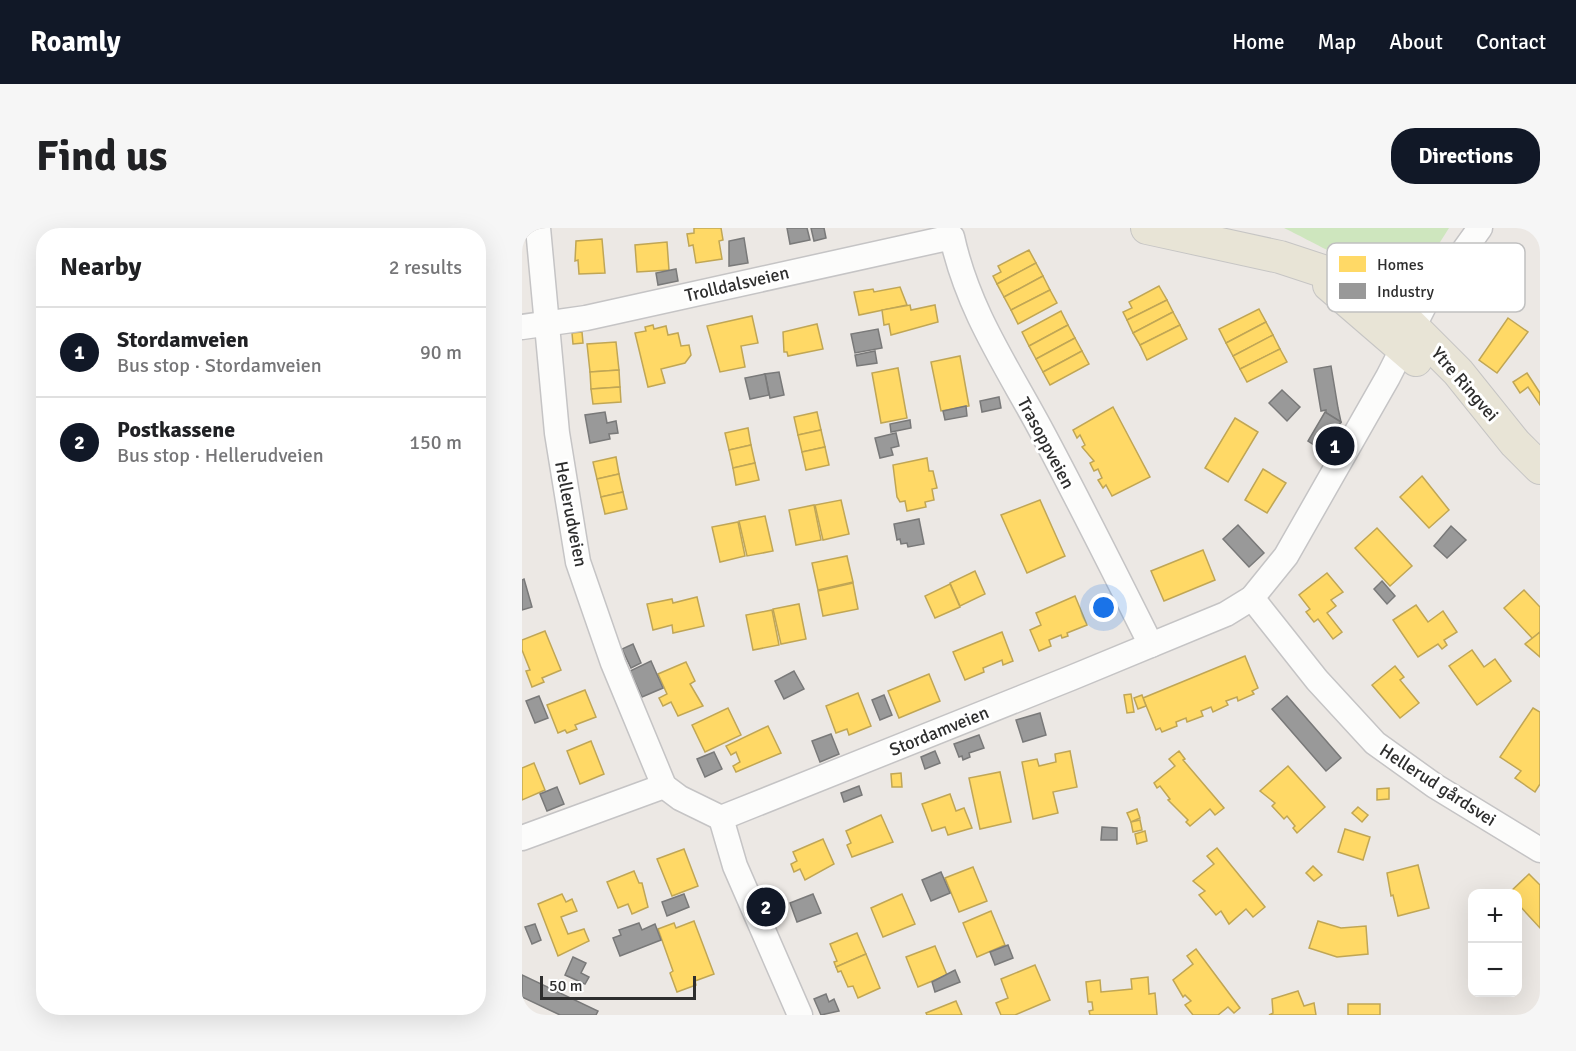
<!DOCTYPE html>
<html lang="en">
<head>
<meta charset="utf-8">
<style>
  :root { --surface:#fff; --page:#f6f6f6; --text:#202124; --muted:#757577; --line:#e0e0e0; --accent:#111827 }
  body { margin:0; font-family:Signika,sans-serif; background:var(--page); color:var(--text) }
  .controls { position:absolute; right:18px; bottom:18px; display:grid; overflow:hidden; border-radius:12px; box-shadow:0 6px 24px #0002 }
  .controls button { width:54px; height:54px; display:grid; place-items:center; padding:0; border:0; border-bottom:2px solid var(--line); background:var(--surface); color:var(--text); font:30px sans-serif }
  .scale { position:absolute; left:18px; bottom:15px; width:156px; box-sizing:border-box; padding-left:6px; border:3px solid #2e2e2e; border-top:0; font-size:16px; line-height:21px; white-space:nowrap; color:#2e2e2e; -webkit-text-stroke:4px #fff; paint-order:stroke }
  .you { position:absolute; left:582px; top:380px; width:21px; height:21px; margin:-15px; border:4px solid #fff; border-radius:50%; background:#1a73e8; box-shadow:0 0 0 9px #1a73e833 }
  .badge { display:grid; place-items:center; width:39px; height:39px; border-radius:50%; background:var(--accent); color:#fff; font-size:20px; font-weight:700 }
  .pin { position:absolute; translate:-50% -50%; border:3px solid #fff; box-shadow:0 2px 6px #0006 }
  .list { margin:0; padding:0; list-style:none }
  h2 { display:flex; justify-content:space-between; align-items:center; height:78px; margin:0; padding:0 24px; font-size:26px }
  h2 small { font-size:20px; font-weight:400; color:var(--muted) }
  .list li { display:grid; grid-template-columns:39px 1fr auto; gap:18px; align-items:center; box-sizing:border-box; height:90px; padding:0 24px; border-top:2px solid var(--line) }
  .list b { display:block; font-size:22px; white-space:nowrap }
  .list p { margin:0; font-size:20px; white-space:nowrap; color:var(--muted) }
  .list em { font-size:20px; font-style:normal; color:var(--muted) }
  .map { position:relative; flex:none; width:1018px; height:787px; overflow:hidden; border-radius:24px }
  header { display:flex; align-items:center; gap:36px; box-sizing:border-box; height:84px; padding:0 30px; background:var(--accent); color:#fff }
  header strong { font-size:28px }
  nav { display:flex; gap:33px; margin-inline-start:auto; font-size:21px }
  .intro { display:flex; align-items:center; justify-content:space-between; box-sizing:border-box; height:144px; padding:0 36px }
  h1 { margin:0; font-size:42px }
  .button { padding:15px 27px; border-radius:24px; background:var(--accent); color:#fff; font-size:21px; font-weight:700 }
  main { display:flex; gap:36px; padding:0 36px }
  aside { flex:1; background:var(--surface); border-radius:24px; box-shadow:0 6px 24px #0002 }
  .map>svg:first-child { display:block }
</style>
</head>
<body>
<header>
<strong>Roamly</strong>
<nav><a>Home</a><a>Map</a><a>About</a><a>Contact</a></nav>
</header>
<div class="intro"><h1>Find us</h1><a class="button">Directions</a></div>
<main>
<aside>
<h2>Nearby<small>2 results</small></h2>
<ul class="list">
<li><span class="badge">1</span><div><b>Stordamveien</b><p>Bus stop · Stordamveien</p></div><em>90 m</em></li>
<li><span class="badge">2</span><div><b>Postkassene</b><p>Bus stop · Hellerudveien</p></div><em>150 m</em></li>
</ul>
</aside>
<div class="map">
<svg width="1018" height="787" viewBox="0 0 1018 787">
  <rect width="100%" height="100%" fill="#ece8e4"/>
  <path fill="#cee6be" d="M762,0H927C917,15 903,43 886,51C869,59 784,10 762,0Z"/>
  <g fill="#ffd966" stroke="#c0a655" stroke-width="1.5">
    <polygon points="172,0 199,0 201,12 197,13 200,31 174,35 171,17 167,18 165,6 172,5"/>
    <polygon points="80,11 83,45 57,46 56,32 53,33 54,13"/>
    <polygon points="145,14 147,42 115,44 113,17"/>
    <polygon points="507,22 514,35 475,56 471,48 479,44 476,38"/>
    <polygon points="514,35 521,48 482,69 475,56"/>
    <polygon points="521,48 528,62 489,82 482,69"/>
    <polygon points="637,58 645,72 605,92 601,84 610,80 607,74"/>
    <polygon points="378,59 385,77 337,87 332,64 351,61 352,64"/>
    <polygon points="528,62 535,75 496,96 489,82"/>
    <polygon points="645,72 651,84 611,105 605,92"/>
    <polygon points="388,77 389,82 413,77 416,94 369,107 367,96 362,97 360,82"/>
    <polygon points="737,81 744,94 704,115 697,101"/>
    <polygon points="539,83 546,97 507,118 500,104"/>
    <polygon points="651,84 658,97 618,117 611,105"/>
    <polygon points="230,88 236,115 219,118 223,139 198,144 185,98"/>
    <polygon points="986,90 1006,104 975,145 957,132"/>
    <polygon points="744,94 751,107 711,128 704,115"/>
    <polygon points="295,96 301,121 266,128 265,124 262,124 261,104"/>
    <polygon points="131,97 132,101 144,98 146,107 156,105 159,118 167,117 169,127 163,135 139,141 143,155 126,159 113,105 124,103 123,99"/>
    <polygon points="546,97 553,110 514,131 507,118"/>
    <polygon points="658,97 665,111 625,132 618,117"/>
    <polygon points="60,104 61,115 51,116 50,105"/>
    <polygon points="751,107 758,121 718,141 711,128"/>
    <polygon points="553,110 560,123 521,144 514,131"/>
    <polygon points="94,114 97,142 68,144 65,116"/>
    <polygon points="758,121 765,134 725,154 718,141"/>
    <polygon points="560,123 567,136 528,157 521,144"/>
    <polygon points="438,128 447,178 419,183 409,134"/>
    <polygon points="376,140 385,190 359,195 350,145"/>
    <polygon points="97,142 98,159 69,161 68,144"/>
    <polygon points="1005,145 1018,165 1018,177 1006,159 998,165 991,154"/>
    <polygon points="98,159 99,174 71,176 69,161"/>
    <polygon points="591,179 628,249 590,268 584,257 581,260 576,252 580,250 576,241 572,243 568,235 572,233 560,219 563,217 558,207 555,210 551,202"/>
    <polygon points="295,184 299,202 276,207 272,189"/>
    <polygon points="713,190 736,204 706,254 683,240"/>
    <polygon points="226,200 229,217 207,222 203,205"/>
    <polygon points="299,202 303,219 280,224 276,207"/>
    <polygon points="229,217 233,235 211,240 207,222"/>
    <polygon points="303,219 307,237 284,242 280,224"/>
    <polygon points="94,229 97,246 75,251 71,234"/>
    <polygon points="405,230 407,243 411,243 415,260 410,261 412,272 403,274 404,279 385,283 383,273 378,274 375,269 371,237"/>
    <polygon points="233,235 237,252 214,257 211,240"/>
    <polygon points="741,241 764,255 745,285 723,272"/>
    <polygon points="97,246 101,264 79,269 75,251"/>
    <polygon points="900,248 927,282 907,300 878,269"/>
    <polygon points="101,264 105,281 83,286 79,269"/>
    <polygon points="319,272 327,306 301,312 293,277"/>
    <polygon points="518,272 543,328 505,345 479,287"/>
    <polygon points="292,277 299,312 274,317 267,282"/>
    <polygon points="243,288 251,323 225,328 217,293"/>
    <polygon points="216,294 223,328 198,334 190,299"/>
    <polygon points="855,300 890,338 868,358 833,320"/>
    <polygon points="681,322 693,352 642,373 629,343"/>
    <polygon points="325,328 331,354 296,362 290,335"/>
    <polygon points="453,343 463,366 438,378 428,355"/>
    <polygon points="805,345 821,364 809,372 814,378 805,385 820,404 811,411 796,391 792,394 784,384 788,381 777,367"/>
    <polygon points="331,355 336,381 301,388 296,363"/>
    <polygon points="428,356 438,379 413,390 403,368"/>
    <polygon points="1002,362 1018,379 1018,404 1011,411 982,380"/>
    <polygon points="553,368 565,397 545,405 546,408 540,410 539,407 527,412 529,418 517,423 508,402 519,397 514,385"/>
    <polygon points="175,369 182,398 151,405 150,397 131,402 125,376 150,371 151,375"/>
    <polygon points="277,376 284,411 259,416 251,381"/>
    <polygon points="894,377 906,394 921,383 935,404 922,412 925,417 920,421 916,416 896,429 871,392"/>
    <polygon points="250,382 257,417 231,422 224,387"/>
    <polygon points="23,403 39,442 20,450 22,454 10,459 4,443 8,442 0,422 0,412"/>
    <polygon points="480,404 491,433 481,437 480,432 461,440 462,444 443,452 431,424"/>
    <polygon points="1018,404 1018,429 1003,416"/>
    <polygon points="950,422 962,439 973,431 989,453 955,477 927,438"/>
    <polygon points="723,428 736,460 730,463 732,466 716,473 715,469 704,473 706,477 691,484 689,479 679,483 681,488 665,494 664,490 654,494 655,498 640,504 638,500 634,502 621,470"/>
    <polygon points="164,434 173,453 168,456 181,478 156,488 149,474 141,478 137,470 145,466 136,446"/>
    <polygon points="873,438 882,449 878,452 897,475 878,490 850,457"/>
    <polygon points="407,446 418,473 377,490 366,463"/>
    <polygon points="63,462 74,489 53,497 55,501 45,505 43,502 36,505 25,477"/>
    <polygon points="336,465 349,498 327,507 325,501 314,505 304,478"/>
    <polygon points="609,466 612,484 605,485 602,467"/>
    <polygon points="620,467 624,478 616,481 612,470"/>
    <polygon points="206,480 219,507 183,524 170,497"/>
    <polygon points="1011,480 1018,484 1018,556 1013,564 993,550 999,543 978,529"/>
    <polygon points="246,498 259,525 214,544 211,538 218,534 214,524 209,527 204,518"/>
    <polygon points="69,513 82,546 58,556 45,523"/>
    <polygon points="548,523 555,559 531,564 536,585 511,591 500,534 515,531 517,538 534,534 533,526"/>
    <polygon points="657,523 663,531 661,532 702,580 693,587 688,581 668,598 664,594 666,592 646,572 648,571 638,558 635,560 632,555 653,538 647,531"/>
    <polygon points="12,535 23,562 0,572 0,540"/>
    <polygon points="766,538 803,579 775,605 771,600 773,598 765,588 762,591 750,578 753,575 738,563"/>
    <polygon points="478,544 489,594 458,601 447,550"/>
    <polygon points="379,545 380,559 370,559 369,546"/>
    <polygon points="867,560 867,571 855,572 855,561"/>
    <polygon points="428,566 434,583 442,580 450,600 426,607 423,599 410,603 400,576"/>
    <polygon points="836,579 846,587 840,594 830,585"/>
    <polygon points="615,581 618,590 609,594 605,585"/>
    <polygon points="359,587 371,614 330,629 325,617 329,615 324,603"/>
    <polygon points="618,592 620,602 611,604 609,594"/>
    <polygon points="823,601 848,609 841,632 816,624"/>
    <polygon points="623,603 625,613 615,616 613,606"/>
    <polygon points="301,611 312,636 283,652 278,641 272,644 269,636 275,633 271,624"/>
    <polygon points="695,620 743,679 731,689 724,681 707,696 699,683 694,687 677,667 683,663 671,653 692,636 685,628"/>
    <polygon points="162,621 176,658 150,668 135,631"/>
    <polygon points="896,637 907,680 876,688 871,667 869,668 865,645"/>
    <polygon points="791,638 800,647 792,653 784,645"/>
    <polygon points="451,639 465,673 437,684 423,650"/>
    <polygon points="112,643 117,655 120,655 126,679 110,686 106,676 96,680 85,654"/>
    <polygon points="1007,646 1018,657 1018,700 996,676 996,666 986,666"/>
    <polygon points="40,666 44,674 50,671 55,683 39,689 46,706 62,701 67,713 36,728 16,676"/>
    <polygon points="380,666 393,696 361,709 349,680"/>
    <polygon points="469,683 483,717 455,729 441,695"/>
    <polygon points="172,693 192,746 173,753 174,757 155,764 148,745 151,743 136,701 152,695 154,700"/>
    <polygon points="796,693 819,700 844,698 846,726 815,729 787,720"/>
    <polygon points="335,705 344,726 314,739 312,734 315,733 308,716"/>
    <polygon points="413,718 425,747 396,759 384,729"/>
    <polygon points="674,721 718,780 712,785 706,779 696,787 671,787 663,777 669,773 663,767 661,769 651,752 671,736 665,728"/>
    <polygon points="344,726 358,760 336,770 331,758 326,759 319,743 316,744 314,739"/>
    <polygon points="513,737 528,772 493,787 479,787 474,775 486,770 479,751"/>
    <polygon points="626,749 627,766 633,765 635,787 568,787 567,783 571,782 570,774 566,774 564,754 578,752 579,764 610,761 609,751"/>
    <polygon points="776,763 782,778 792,775 794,787 747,787 751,785 750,771"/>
    <polygon points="434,773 440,787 405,787 404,785"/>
    <rect x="826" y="776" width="32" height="11"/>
  </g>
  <g fill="#999" stroke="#797979" stroke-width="1.5">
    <polygon points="265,0 285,0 288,12 268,16"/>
    <polygon points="289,0 302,0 304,10 292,13"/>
    <polygon points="222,10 226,35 207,38 207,13"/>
    <polygon points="154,41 156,53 136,57 134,45"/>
    <polygon points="356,101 360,120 333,125 329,106"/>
    <polygon points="353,123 355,135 335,138 333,127"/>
    <polygon points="809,138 816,180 819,194 804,185 804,182 799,183 792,141"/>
    <polygon points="257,144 262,167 248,170 243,146"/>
    <polygon points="243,146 247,167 228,171 223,150"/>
    <polygon points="760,162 778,179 765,193 747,175"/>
    <polygon points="477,169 479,180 460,184 458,173"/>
    <polygon points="444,178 445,188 423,192 421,183"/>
    <polygon points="83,184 85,195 94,193 96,205 87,206 88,211 68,215 63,187"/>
    <polygon points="803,184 819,194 801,223 786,213"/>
    <polygon points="388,192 389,200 369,204 368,196"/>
    <polygon points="374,205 377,218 369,220 371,227 358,230 353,210"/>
    <polygon points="397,291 402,316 386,319 385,315 379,316 378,311 375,312 372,296"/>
    <polygon points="716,297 742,325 727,339 701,311"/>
    <polygon points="929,298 944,312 925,330 912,318"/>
    <polygon points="2,351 10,379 0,382 0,352"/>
    <polygon points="860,353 873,368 865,376 852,361"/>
    <polygon points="111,416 119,435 109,440 100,421"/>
    <polygon points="129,433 141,460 120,469 108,443"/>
    <polygon points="272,443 282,461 262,471 253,453"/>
    <polygon points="362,467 370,487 358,492 350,472"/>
    <polygon points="17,468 26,490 13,495 4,473"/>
    <polygon points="765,468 819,530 804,543 750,481"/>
    <polygon points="518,485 524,507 501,514 494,492"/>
    <polygon points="309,506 317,526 298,534 290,513"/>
    <polygon points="457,507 462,520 447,525 448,529 441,532 440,528 437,529 432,516"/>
    <polygon points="413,523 418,535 403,541 399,529"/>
    <polygon points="192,524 200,541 183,549 175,531"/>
    <polygon points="337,558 340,567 322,574 319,565"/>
    <polygon points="35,559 42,576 25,583 18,566"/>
    <polygon points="580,599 595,600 595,612 579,612"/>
    <polygon points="419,644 428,665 409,673 400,652"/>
    <polygon points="162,666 167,679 145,688 140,674"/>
    <polygon points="291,666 299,685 275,694 268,675"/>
    <polygon points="117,695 120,702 133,696 139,712 98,728 91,710 99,707 97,702"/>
    <polygon points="13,696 19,712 10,716 3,699"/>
    <polygon points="486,717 491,730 473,737 468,724"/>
    <polygon points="51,729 64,735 59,745 67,749 63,756 43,747"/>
    <polygon points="433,742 438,754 413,764 410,754"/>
    <polygon points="0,747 76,783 74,787 38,787 0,769"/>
    <polygon points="304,766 307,774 312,771 317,783 299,787 292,771"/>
  </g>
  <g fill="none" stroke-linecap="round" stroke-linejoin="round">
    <g stroke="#c5c4c5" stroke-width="27">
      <g id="minor">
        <polyline points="16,0 35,205 56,334 91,435 142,558 158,570 199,590 549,450 704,386 730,370 764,328 866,149 902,78 958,0"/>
        <path d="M0,99L64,90L430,9C446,82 484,137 519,202C557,273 593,345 629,417"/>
        <polyline points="730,370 795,452 853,515 913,558 1018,622"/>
        <polyline points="199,590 213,638 278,787"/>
        <polyline points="0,610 142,558"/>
      </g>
    </g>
    <g stroke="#c6c5c4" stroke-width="34">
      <g id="major">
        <polyline points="625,0 758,29 816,48 864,72 936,144 993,215 1018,240"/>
        <polyline points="807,57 894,132"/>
      </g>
    </g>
    <use href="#minor" stroke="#fcfcfb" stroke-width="24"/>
    <use href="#major" stroke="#e8e4d6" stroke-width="32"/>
  </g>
  <g text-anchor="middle" stroke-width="6" stroke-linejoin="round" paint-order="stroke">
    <g font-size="18" fill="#2e2e2e" stroke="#fff">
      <text transform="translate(215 56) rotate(-13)" y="6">Trolldalsveien</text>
      <text transform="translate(943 156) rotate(49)" y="6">Ytre Ringvei</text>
      <text transform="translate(524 215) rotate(62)" y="6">Trasoppveien</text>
      <text transform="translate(49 286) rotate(79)" y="6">Hellerudveien</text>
      <text transform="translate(417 503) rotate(-22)" y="6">Stordamveien</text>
      <text transform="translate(916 557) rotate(33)" y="6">Hellerud gårdsvei</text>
    </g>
  </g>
  <rect x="805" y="15" width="198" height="69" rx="9" fill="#fff" stroke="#c0c0c0" stroke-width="1.5"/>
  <rect x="817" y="28" width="27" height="16" fill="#ffd966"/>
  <rect x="817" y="55" width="27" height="16" fill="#999"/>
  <g font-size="16" fill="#2e2e2e">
    <text x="855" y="42">Homes</text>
    <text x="855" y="69">Industry</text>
  </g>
</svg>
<div class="controls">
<button>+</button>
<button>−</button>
</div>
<div class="scale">50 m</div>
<div class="you"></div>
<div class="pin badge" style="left:813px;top:218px">1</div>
<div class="pin badge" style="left:244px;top:679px">2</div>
</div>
</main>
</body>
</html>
